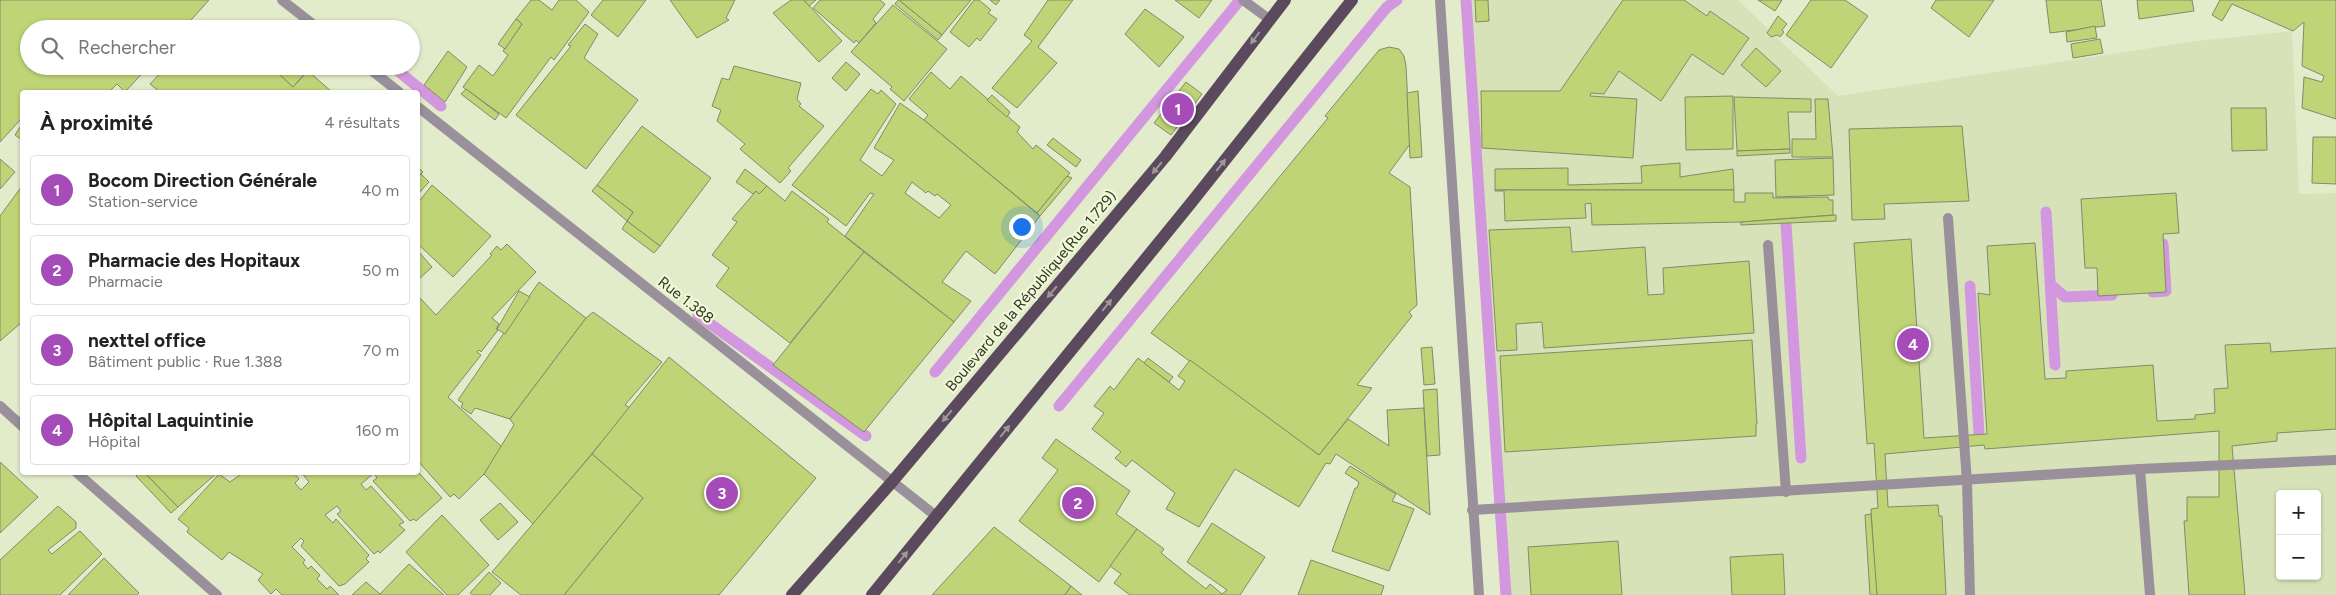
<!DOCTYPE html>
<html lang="fr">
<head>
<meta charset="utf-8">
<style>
  :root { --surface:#fff; --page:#f6f6f6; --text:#222; --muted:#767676; --line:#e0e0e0; --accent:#a54cb8 }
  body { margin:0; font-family:Figtree,sans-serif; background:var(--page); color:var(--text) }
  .controls { position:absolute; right:15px; bottom:15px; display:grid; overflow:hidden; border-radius:5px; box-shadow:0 1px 4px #0004 }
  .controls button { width:45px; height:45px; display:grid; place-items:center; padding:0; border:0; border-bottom:1px solid var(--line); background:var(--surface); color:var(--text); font:25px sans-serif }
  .you { position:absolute; left:1021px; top:226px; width:18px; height:18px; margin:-12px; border:4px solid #fff; border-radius:50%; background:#1a73e8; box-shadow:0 0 0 8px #1a73e833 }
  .badge { display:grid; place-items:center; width:32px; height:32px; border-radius:50%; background:var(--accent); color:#fff; font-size:16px; font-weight:700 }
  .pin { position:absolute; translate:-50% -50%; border:2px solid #fff; box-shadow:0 1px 5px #0006 }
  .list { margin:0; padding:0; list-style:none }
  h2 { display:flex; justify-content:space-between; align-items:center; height:65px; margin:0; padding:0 20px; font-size:21px }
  h2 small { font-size:16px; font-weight:400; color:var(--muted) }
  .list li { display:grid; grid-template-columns:32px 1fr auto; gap:15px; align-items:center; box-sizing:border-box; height:70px; margin:0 10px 10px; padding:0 10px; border:1px solid var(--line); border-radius:5px }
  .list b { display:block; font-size:19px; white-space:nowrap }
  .list p { margin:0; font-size:16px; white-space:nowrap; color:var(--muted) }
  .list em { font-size:16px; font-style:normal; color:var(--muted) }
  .icon { flex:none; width:28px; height:28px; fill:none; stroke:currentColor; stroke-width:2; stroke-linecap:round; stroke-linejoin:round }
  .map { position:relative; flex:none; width:2336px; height:595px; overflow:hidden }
  .search { position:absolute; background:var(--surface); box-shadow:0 1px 4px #0004; left:20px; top:20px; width:400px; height:55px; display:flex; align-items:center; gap:12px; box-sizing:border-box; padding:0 18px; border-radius:28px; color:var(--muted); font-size:19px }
  .panel { position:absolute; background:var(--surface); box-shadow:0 1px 4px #0004; left:20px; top:90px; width:400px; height:385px; border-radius:5px }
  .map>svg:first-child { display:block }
</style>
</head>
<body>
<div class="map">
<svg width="2336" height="595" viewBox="0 0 2336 595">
  <rect width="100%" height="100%" fill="#e3ecca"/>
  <path fill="#d8e2b9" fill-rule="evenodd" d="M1466,0H1738L1838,96L2196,41L2292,31L2299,194L2336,193V595H1507ZM2280,494H2317V576H2280Z"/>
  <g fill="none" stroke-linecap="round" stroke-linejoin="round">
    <g stroke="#d397e0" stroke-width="11">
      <polyline points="1466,0 1506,595"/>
      <polyline points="392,66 441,106"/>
      <polyline points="2046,212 2055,365"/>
      <polyline points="1786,224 1801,458"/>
      <polyline points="2051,285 2065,297 2112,295"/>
      <polyline points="1970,286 1979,434"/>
      <polyline points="2153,292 2166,291 2163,244"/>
      <polyline points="698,315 866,436"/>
      <polyline points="935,372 1240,0"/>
      <polyline points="1059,406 1387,7 1397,0"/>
    </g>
  </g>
  <g fill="#bfd476" stroke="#828a6b" fill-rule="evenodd">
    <polygon points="0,0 209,0 183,29 29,29 29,66 149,66 125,92 117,84 109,92 22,92 22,118 0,142"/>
    <polygon points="531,0 539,0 552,10 559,0 576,0 589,12 554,60 551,57 506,118 463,87 479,65 493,76 508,55 503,51 522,24 516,19"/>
    <polygon points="603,0 646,0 618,37 591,15"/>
    <polygon points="670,0 735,0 726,18 729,20 697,38"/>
    <polygon points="791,0 804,0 842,41 819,62 773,13"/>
    <polygon points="804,0 816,0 809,6"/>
    <polygon points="820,0 880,0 885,4 873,19 876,23 859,43 856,40 854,43 813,8"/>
    <polygon points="898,0 899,0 942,35 938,40 895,4"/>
    <polygon points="899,0 971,0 942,35"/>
    <polygon points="974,0 979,0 991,10 988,13 997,19 980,41 977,38 969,47 950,32"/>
    <polygon points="990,0 1000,0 996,5"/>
    <polygon points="1048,0 1073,0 1038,47 1057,63 1017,108 992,88 1032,41 1024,35"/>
    <polygon points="1175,0 1212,0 1199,18"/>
    <polygon points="1475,0 1488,0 1489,21 1476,22"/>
    <polygon points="1623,0 1684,0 1707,16 1710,11 1749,38 1723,75 1692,54 1661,101 1619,71 1604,94 1591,93 1590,96 1637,99 1633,158 1482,148 1481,91 1560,91"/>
    <polygon points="1758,0 1782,0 1775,11"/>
    <polygon points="1811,0 1845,0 1868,16 1831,68 1786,35"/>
    <polygon points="1936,0 1994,0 1969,37 1931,8"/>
    <polygon points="2046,0 2101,0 2105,26 2050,33"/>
    <polygon points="2137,0 2192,0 2194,11 2139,19"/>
    <polygon points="2220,0 2336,0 2336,119 2302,108 2304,77 2322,82 2324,76 2302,66 2304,22 2293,31 2232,4 2222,21 2212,15"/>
    <polygon points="893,5 947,49 904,101 890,89 892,87 851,52"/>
    <polygon points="1145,9 1184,37 1159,67 1125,34"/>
    <polygon points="1778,16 1787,24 1782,30 1784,32 1780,37 1777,35 1771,37 1767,33"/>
    <polygon points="516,19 522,24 505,49 498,44"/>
    <polygon points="585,24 598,34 584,58 638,100 586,169 516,115 571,46 568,45"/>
    <polygon points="2095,26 2097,38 2067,42 2066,32"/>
    <polygon points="2100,39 2103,53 2073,58 2071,44"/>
    <polygon points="1389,47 1399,49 1404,56 1406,66 1410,144 1389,173 1410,187 1417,305 1409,312 1412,316 1357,385 1372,388 1319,455 1151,333 1328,118 1325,116 1379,50"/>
    <polygon points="1756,48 1781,71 1766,87 1741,65"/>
    <polygon points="448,51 467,67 445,102 424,85"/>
    <polygon points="846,62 860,74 846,91 832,78"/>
    <polygon points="167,66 222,66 226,70 228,66 271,66 293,87 308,71 332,92 160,92 150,84"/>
    <polygon points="281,66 300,66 306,72 293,87 276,71"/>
    <polygon points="734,66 801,83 797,99 801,104 799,106 824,126 788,168 791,171 780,183 740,149 745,144 717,121 721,110 712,106 722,78 729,80"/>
    <polygon points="931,72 950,89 961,76 1020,127 1017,132 1033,149 1036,145 1070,173 1037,213 924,120 928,115 909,99"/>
    <polygon points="1186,82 1202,94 1171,135 1154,123"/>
    <polygon points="466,89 499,114 495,120 461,94"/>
    <path d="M871,89L878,94L881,90L896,104L860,160L882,176L894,160L874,148L900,103L924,120L1040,216L995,274L966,251L942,282L971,301L954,322L845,236L874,194L870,193L846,226L792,185ZM912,182L926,193L928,191L935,196L937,194L951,205L939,218L905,193Z"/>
    <polygon points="1418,91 1422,157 1410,158 1407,93"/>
    <polygon points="992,95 1010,112 1007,117 987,100"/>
    <polygon points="1733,96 1733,149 1686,150 1685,97"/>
    <polygon points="1734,97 1811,99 1811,112 1788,112 1790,149 1737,151"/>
    <polygon points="1815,99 1828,99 1833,157 1792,157 1792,139 1816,139"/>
    <polygon points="2231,108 2266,108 2267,150 2232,151"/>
    <polygon points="22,124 22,140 15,135"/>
    <polygon points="642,126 711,178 660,246 627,221 633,212 597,185"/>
    <polygon points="1962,126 1969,201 1884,204 1885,219 1852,220 1849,129"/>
    <polygon points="2313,137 2336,137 2336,184 2312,183"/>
    <polygon points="1053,138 1081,160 1076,167 1047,145"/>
    <polygon points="1790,149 1790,153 1737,156 1737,151"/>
    <polygon points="1833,158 1834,195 1776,197 1775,160"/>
    <polygon points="0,159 15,172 0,189"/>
    <polygon points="1680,163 1680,177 1733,169 1734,190 1495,190 1495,169 1568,168 1568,185 1642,183 1641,166"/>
    <polygon points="418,167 423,172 418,177"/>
    <polygon points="745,169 767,186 759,194 756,191 753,194 736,182"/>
    <polygon points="421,174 429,182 418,194 418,177"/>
    <polygon points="1067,176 1072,178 1040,216 1037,213"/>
    <polygon points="432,185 491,236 453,277 418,244 418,203"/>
    <polygon points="597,185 633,212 627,221 592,191"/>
    <polygon points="22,186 22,322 0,341 0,216"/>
    <polygon points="767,186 785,201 792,191 829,219 827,222 864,252 790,343 716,286 729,268 712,255 737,222 732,219 756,191 759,194"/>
    <polygon points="1495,190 1734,190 1734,202 1745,202 1745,193 1773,193 1773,198 1828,197 1829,200 1833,200 1833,215 1741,222 1592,225 1591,203 1585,204 1586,218 1505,221 1504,191 1495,191"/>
    <polygon points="2176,193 2179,233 2163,234 2166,292 2098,296 2097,268 2085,268 2081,199"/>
    <polygon points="1836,215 1836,221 1741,225 1741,222"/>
    <polygon points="627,221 660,246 654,253 622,229"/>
    <polygon points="1570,227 1572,252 1645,247 1648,295 1664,294 1663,268 1749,261 1754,333 1544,348 1542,322 1516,324 1517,350 1497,351 1489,230"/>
    <polygon points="1911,239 1924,438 1987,434 1978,293 1990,295 1987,246 2035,243 2045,379 2066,378 2066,371 2153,365 2157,421 2195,419 2195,415 2215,413 2214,389 2228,388 2225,345 2270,343 2271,352 2336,348 2336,429 2277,433 2277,441 2232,446 2245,595 2189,595 2184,521 2187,521 2187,497 2219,497 2219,431 1985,449 1984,445 1885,454 1888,507 1938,505 1939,516 1942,516 1946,595 1876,595 1871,509 1878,508 1874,443 1867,444 1854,243"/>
    <polygon points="507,244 536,272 492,318 499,324 496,329 498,330 481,352 479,350 477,352 481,355 448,397 502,447 484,474 459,499 454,494 450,497 418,461 418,296 436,315 492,255 490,254 497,246 501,250"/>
    <polygon points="418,251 432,267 418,280"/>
    <polygon points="864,252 954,322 864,432 773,365"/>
    <polygon points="539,282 586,318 510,419 475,408 471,414 461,407 463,403 458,400"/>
    <polygon points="519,291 530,297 505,334 497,329"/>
    <polygon points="593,312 662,362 625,405 630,408 533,524 484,474 514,425 510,419 586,318"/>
    <polygon points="1752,340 1757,424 1756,424 1756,436 1505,452 1500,356"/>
    <polygon points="1432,347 1435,384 1424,385 1421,348"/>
    <polygon points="669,357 816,478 719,595 564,595 643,498 592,454"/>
    <polygon points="1138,358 1179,390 1185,381 1178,376 1190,360 1319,455 1348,419 1389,446 1387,410 1424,408 1430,515 1336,454 1330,464 1326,463 1299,507 1235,469 1199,527 1166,509 1175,493 1132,460 1126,467 1115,458 1121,452 1092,429 1104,413 1094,406 1110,386 1114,390"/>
    <polygon points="1148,358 1173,377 1169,382 1144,363"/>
    <polygon points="1437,389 1440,455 1427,456 1423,390"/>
    <polygon points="1056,439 1130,491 1116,514 1137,529 1099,582 1019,521 1058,470 1042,458"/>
    <polygon points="592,454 643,498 564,595 521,595 492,572"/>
    <polygon points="0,462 38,497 0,533"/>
    <polygon points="1350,466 1396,494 1392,501 1414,509 1389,571 1332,551 1355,488 1357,488 1359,482 1345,473"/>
    <polygon points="139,472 144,472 178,507 171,513 136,476"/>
    <polygon points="144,472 218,472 178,507"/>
    <polygon points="244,472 293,472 299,479 295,483 301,490 309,482 301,472 418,472 442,498 416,521 414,519 410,521 373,481 377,478 374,473 361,484 366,490 371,486 404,522 399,525 405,530 380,553 378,551 374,554 337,514 341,511 337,506 325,515 333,523 336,519 369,555 366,559 369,562 345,584 339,586 301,546 304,541 301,538 292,547 305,560 303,563 308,569 311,566 320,575 317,579 327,589 330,586 339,595 282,595 276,589 271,594 258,580 263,574 229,552 222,560 187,532 189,528 178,519 219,474 230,482"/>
    <polygon points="500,503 518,522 498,540 480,520"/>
    <polygon points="58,506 76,522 76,528 48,550 52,554 80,531 102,554 60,595 0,595 0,560"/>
    <polygon points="1871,514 1877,595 1870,595 1865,515"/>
    <polygon points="442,515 489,565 458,595 447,595 406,552"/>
    <polygon points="1212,523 1265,557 1240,595 1130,595 1114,583 1121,574 1110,566 1137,529 1164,549 1161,553 1206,589 1210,584 1222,594 1227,590 1187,562"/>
    <polygon points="994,527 1071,586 1065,595 932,595"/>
    <polygon points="1618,541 1622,595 1531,595 1528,547"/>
    <polygon points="1783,554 1785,595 1732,595 1730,557"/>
    <polygon points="104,558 139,593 137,595 68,595"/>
    <polygon points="1311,560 1384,586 1381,595 1298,595"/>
    <polygon points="409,564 444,595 352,595 366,582 380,594"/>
    <polygon points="489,572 501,583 490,595 473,595 470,593"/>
    <polygon points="1071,586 1082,595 1065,595"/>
  </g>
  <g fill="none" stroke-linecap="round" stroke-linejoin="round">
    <g stroke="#9a909c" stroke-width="10">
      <polyline points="1243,0 1269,19"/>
      <polyline points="1948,218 1967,482 1970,595"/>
      <polyline points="1768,245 1786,492"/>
      <polyline points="2140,469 2150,595"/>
      <polyline points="1472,510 2140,469 2336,460"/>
    </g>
    <g stroke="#9a909c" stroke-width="10">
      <polyline points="282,0 319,29"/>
      <polyline points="1440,0 1479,595"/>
      <polyline points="366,66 399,92"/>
      <polyline points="418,107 936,516"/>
      <polyline points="0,406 22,426"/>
      <polyline points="76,472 217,595"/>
    </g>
    <g stroke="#5b4a5e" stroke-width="12">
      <polyline points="792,595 892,482 1165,157 1285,0"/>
      <polyline points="872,595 1191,203 1352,0"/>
    </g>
  </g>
  <defs><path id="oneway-solid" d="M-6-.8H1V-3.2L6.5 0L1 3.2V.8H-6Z" transform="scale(1.25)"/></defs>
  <g fill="#9e9994">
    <use href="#oneway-solid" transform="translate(1255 38) rotate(127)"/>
    <use href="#oneway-solid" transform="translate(1221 165) rotate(-52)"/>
    <use href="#oneway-solid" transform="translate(1157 168) rotate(130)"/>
    <use href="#oneway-solid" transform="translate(1052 292) rotate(130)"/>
    <use href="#oneway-solid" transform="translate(1107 305) rotate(-51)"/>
    <use href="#oneway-solid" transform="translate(947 416) rotate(130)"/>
    <use href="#oneway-solid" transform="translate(1005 431) rotate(-51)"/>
    <use href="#oneway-solid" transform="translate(903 557) rotate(-51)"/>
  </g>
  <g text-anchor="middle" stroke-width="4.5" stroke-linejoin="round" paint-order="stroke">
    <g font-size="15" fill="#333629" stroke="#f0f9d7">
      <text transform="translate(1031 291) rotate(-50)" y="5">Boulevard de la République(Rue 1.729)</text>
      <text transform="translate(686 300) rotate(38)" y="5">Rue 1.388</text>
    </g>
  </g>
</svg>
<div class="controls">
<button>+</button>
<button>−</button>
</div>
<div class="you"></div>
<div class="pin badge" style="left:1178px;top:109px">1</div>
<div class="pin badge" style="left:1078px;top:503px">2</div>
<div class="pin badge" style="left:722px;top:493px">3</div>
<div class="pin badge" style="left:1913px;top:344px">4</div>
<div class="search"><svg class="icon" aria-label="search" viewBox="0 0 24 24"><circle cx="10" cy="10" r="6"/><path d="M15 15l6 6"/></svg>Rechercher</div>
<section class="panel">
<h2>À proximité<small>4 résultats</small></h2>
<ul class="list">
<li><span class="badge">1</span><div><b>Bocom Direction Générale</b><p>Station-service</p></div><em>40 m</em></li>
<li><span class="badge">2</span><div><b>Pharmacie des Hopitaux</b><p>Pharmacie</p></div><em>50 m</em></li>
<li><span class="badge">3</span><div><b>nexttel office</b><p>Bâtiment public · Rue 1.388</p></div><em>70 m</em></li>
<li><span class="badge">4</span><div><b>Hôpital Laquintinie</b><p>Hôpital</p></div><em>160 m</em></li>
</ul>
</section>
</div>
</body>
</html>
